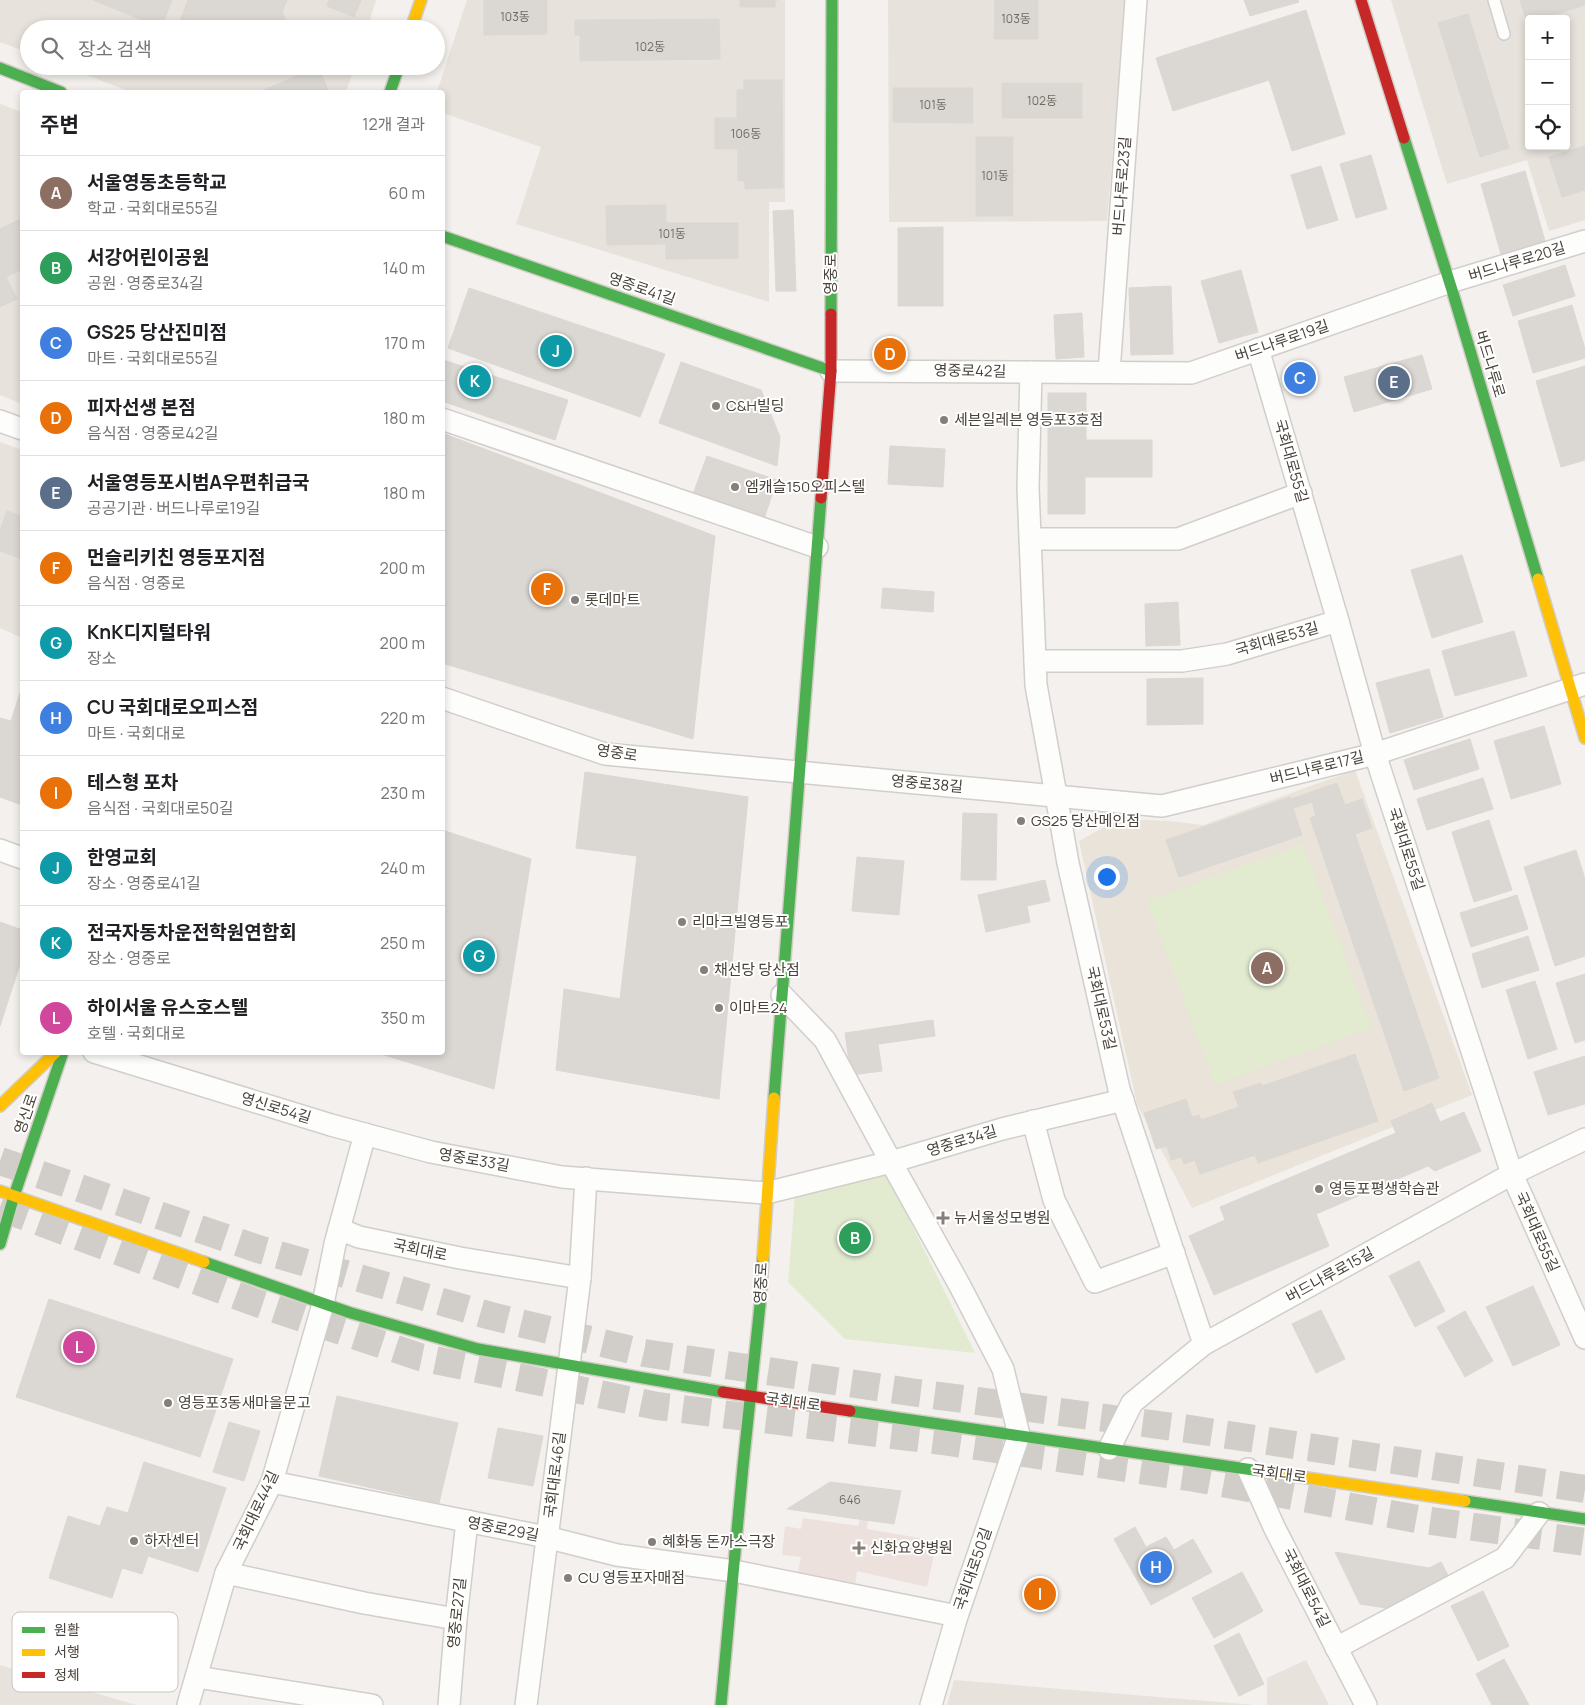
<!DOCTYPE html>
<html lang="ko">
<head>
<meta charset="utf-8">
<style>
  :root { --surface:#fff; --page:#f6f6f6; --text:#202124; --muted:#757577; --line:#e0e0e0; --accent:#2563eb }
  body { margin:0; font-family:Manrope,"Noto Sans KR",sans-serif; background:var(--page); color:var(--text) }
  .controls { position:absolute; right:15px; top:15px; display:grid; overflow:hidden; border-radius:5px; box-shadow:0 2px 8px #0003 }
  .controls button { width:45px; height:45px; display:grid; place-items:center; padding:0; border:0; border-bottom:1px solid var(--line); background:var(--surface); color:var(--text); font:25px sans-serif }
  .you { position:absolute; left:1106px; top:876px; width:18px; height:18px; margin:-12px; border:4px solid #fff; border-radius:50%; background:#1a73e8; box-shadow:0 0 0 8px #1a73e833 }
  .badge { display:grid; place-items:center; width:32px; height:32px; border-radius:50%; background:var(--accent); color:#fff; font-size:16px; font-weight:700 }
  .pin { position:absolute; translate:-50% -50%; border:2px solid #fff; box-shadow:0 1px 5px #0006 }
  .list { margin:0; padding:0; list-style:none }
  h2 { display:flex; justify-content:space-between; align-items:center; height:65px; margin:0; padding:0 20px; font-size:21px }
  h2 small { font-size:16px; font-weight:400; color:var(--muted) }
  .list li { display:grid; grid-template-columns:32px 1fr auto; gap:15px; align-items:center; box-sizing:border-box; height:75px; padding:0 20px; border-top:1px solid var(--line) }
  .list b { display:block; font-size:19px; white-space:nowrap }
  .list p { margin:0; font-size:16px; white-space:nowrap; color:var(--muted) }
  .list em { font-size:16px; font-style:normal; color:var(--muted) }
  .icon { flex:none; width:28px; height:28px; fill:none; stroke:currentColor; stroke-width:2; stroke-linecap:round; stroke-linejoin:round }
  .map { position:relative; flex:none; width:1585px; height:1705px; overflow:hidden }
  .search { position:absolute; background:var(--surface); box-shadow:0 2px 8px #0003; left:20px; top:20px; width:425px; height:55px; display:flex; align-items:center; gap:12px; box-sizing:border-box; padding:0 18px; border-radius:28px; color:var(--muted); font-size:19px }
  .panel { position:absolute; background:var(--surface); box-shadow:0 2px 8px #0003; left:20px; top:90px; width:425px; height:965px; border-radius:5px }
  .map>svg:first-child { display:block }
</style>
</head>
<body>
<div class="map">
<svg width="1585" height="1705" viewBox="0 0 1585 1705">
  <rect width="100%" height="100%" fill="#f3f0ed"/>
  <g fill="#e7e2db" fill-rule="evenodd">
    <polygon points="0,0 376,0 367,29 29,29 29,53 0,42"/>
    <polygon points="467,0 785,0 785,202 769,202 769,302 516,224 541,147 443,113 442,92 437,92"/>
    <polygon points="888,0 1125,0 1107,221 889,222"/>
    <path d="M1391,0H1585V220L1549,231L1527,160L1447,184ZM1529,19H1566V146H1529Z"/>
    <polygon points="63,66 355,66 346,92 131,92"/>
    <polygon points="0,104 22,112 22,404 0,395"/>
    <polygon points="0,442 22,450 22,638 0,628"/>
    <polygon points="1306,1660 1329,1705 1267,1705 1267,1678"/>
    <polygon points="0,1665 136,1705 0,1705"/>
    <polygon points="954,1680 1255,1705 947,1705"/>
  </g>
  <polygon fill="#e9e3d9" points="1355,770 1472,1095 1192,1208 1137,1104 1079,841 1119,819 1168,821 1203,825"/>
  <polygon fill="#ede1de" points="803,1518 858,1526 860,1519 868,1520 867,1529 937,1541 927,1587 857,1571 855,1585 802,1575 798,1572 801,1557 782,1555 785,1526 801,1529"/>
  <g fill="#e2ebcf">
    <polygon points="1303,844 1371,1028 1215,1085 1147,901"/>
    <polygon points="886,1173 975,1353 845,1339 788,1282 795,1195"/>
  </g>
  <g fill="#dbd8d4" stroke="#dbd7d3">
    <polygon points="93,0 172,0 161,28"/>
    <polygon points="188,0 287,0 282,12 290,29 195,29 180,21"/>
    <polygon points="329,0 361,0 354,17 327,6"/>
    <polygon points="484,0 547,0 547,34 484,35"/>
    <polygon points="740,0 778,0 775,0 775,7 740,7"/>
    <polygon points="995,0 1038,0 1038,39 994,39"/>
    <polygon points="1244,0 1298,0 1299,2 1250,16"/>
    <polygon points="1520,0 1585,0 1585,5 1540,19 1529,19 1529,22 1527,23"/>
    <polygon points="1306,10 1345,134 1292,151 1269,80 1173,111 1156,58"/>
    <polygon points="1468,14 1509,148 1480,157 1438,23"/>
    <polygon points="719,19 720,59 580,61 580,35 575,35 575,20"/>
    <polygon points="227,66 250,66 231,75"/>
    <polygon points="318,67 329,92 259,92"/>
    <polygon points="744,80 775,80 776,188 745,189 745,181 738,181 738,149 715,149 715,118 737,118 737,90 744,90"/>
    <polygon points="775,80 782,80 783,188 776,188"/>
    <rect x="1002" y="83" width="80" height="35"/>
    <polygon points="893,88 973,88 973,123 893,122"/>
    <rect x="976" y="137" width="37" height="79"/>
    <polygon points="1585,146 1585,190 1562,197 1549,157"/>
    <polygon points="1371,155 1387,209 1356,218 1340,164"/>
    <polygon points="1321,166 1338,220 1307,229 1291,175"/>
    <polygon points="1525,171 1545,241 1501,254 1481,184"/>
    <polygon points="666,205 666,223 738,223 738,258 666,259 666,244 607,245 606,206"/>
    <polygon points="793,210 796,291 776,291 773,211"/>
    <polygon points="22,218 22,269 6,277 17,299 0,307 0,229"/>
    <polygon points="943,227 943,306 898,306 898,228"/>
    <polygon points="1565,265 1575,296 1513,316 1503,285"/>
    <polygon points="1241,270 1258,332 1219,343 1201,281"/>
    <polygon points="1171,286 1173,354 1131,355 1129,288"/>
    <polygon points="469,288 665,354 640,417 448,348"/>
    <polygon points="1572,305 1585,349 1585,358 1533,373 1518,321"/>
    <polygon points="1082,313 1084,357 1056,359 1054,315"/>
    <polygon points="1422,355 1432,389 1354,412 1344,377"/>
    <polygon points="443,360 568,400 555,440 442,401"/>
    <polygon points="681,362 761,390 780,437 777,466 659,423"/>
    <polygon points="1585,366 1585,460 1561,467 1536,381"/>
    <polygon points="1048,393 1086,393 1086,440 1152,440 1152,477 1085,477 1085,514 1048,514"/>
    <polygon points="442,433 715,536 693,739 442,663"/>
    <polygon points="890,446 945,449 943,487 888,484"/>
    <polygon points="707,456 777,480 764,519 693,494"/>
    <polygon points="7,511 22,516 22,559 0,551 0,530"/>
    <polygon points="1462,555 1483,622 1432,638 1411,570"/>
    <polygon points="883,588 934,592 933,612 881,608"/>
    <polygon points="1178,602 1180,645 1146,646 1145,604"/>
    <polygon points="1514,631 1527,676 1455,696 1442,651"/>
    <polygon points="1429,669 1443,717 1390,733 1376,683"/>
    <polygon points="1203,678 1203,724 1147,725 1147,679"/>
    <polygon points="22,687 22,805 0,797 0,718 11,721"/>
    <polygon points="1544,726 1561,784 1511,799 1494,741"/>
    <polygon points="1470,739 1479,769 1414,790 1404,760"/>
    <polygon points="585,772 748,797 719,1099 556,1070 564,989 620,999 637,856 576,848"/>
    <polygon points="1483,778 1493,809 1427,830 1417,799"/>
    <polygon points="1337,783 1345,805 1362,799 1372,828 1355,834 1439,1078 1404,1091 1310,818 1316,816 1312,802 1293,808 1302,835 1179,877 1166,840 1290,797 1291,799"/>
    <polygon points="963,813 997,814 996,880 961,880"/>
    <polygon points="1489,820 1512,890 1474,902 1452,832"/>
    <polygon points="442,830 531,859 494,1089 375,1052 442,1052"/>
    <polygon points="1576,850 1585,879 1585,956 1555,966 1524,867"/>
    <polygon points="857,857 904,861 899,915 852,911"/>
    <polygon points="1045,880 1050,901 1027,906 1030,922 986,932 978,895"/>
    <polygon points="1517,895 1528,929 1471,947 1460,913"/>
    <polygon points="0,922 22,930 22,958 0,1026"/>
    <polygon points="1528,936 1539,970 1482,988 1472,954"/>
    <polygon points="1585,974 1585,1040 1575,1043 1556,983"/>
    <polygon points="1535,981 1557,1049 1528,1059 1506,990"/>
    <polygon points="933,1020 935,1036 878,1044 882,1071 851,1075 845,1033"/>
    <polygon points="1355,1054 1378,1121 1258,1163 1255,1155 1200,1174 1195,1160 1184,1164 1181,1157 1171,1160 1167,1146 1156,1149 1144,1113 1186,1099 1192,1117 1199,1115 1201,1120 1239,1107 1233,1092 1261,1083 1262,1086"/>
    <polygon points="1585,1056 1585,1104 1548,1115 1534,1072"/>
    <polygon points="1432,1103 1440,1122 1464,1112 1481,1151 1435,1171 1428,1166 1316,1214 1329,1246 1214,1295 1189,1236 1225,1220 1220,1207 1396,1133 1391,1121"/>
    <polygon points="1419,1261 1445,1311 1415,1327 1389,1276"/>
    <polygon points="1533,1286 1560,1345 1513,1366 1486,1307"/>
    <polygon points="49,1299 233,1359 200,1457 16,1397"/>
    <polygon points="1321,1310 1345,1359 1316,1373 1292,1324"/>
    <polygon points="1465,1311 1493,1361 1465,1377 1437,1327"/>
    <polygon points="337,1396 458,1423 439,1503 319,1476"/>
    <polygon points="229,1422 260,1431 244,1481 213,1472"/>
    <polygon points="498,1428 543,1436 533,1486 488,1478"/>
    <polygon points="144,1462 226,1488 198,1572 148,1556 142,1574 122,1568 112,1598 49,1578 68,1516 100,1526 107,1507 128,1513"/>
    <polygon points="830,1482 901,1491 894,1524 787,1509"/>
    <polygon points="1135,1527 1146,1547 1166,1537 1174,1550 1193,1539 1212,1572 1151,1605 1114,1539"/>
    <polygon points="1335,1552 1429,1568 1441,1562 1450,1579 1392,1609 1360,1604"/>
    <polygon points="1242,1572 1263,1611 1214,1638 1192,1598"/>
    <polygon points="1483,1591 1509,1646 1478,1661 1451,1606"/>
    <polygon points="1239,1633 1264,1684 1239,1696 1214,1646"/>
    <polygon points="1504,1659 1529,1705 1492,1705 1476,1674"/>
  </g>
  <g fill="none" stroke-linecap="round" stroke-linejoin="round">
    <g stroke="#d1cdc9" stroke-width="28" stroke-dasharray="28 14" stroke-linecap="butt">
      <polyline points="0,1161 258,1249 491,1316 644,1353 917,1393 1189,1429 1585,1489"/>
      <polyline points="0,1207 254,1302 420,1357 657,1406 942,1441 1195,1478 1417,1519 1585,1542"/>
    </g>
    <g stroke="#d1cecb" stroke-width="14">
      <polyline id="lane" points="1494,0 1504,34"/>
    </g>
    <g stroke="#d1cecb" stroke-width="24">
      <g id="street">
        <polyline points="1258,349 1338,621 1375,754 1512,1174 1585,1338"/>
        <polyline points="831,371 1191,373 1450,282 1585,241"/>
        <polyline points="1031,372 1028,488 1036,685 1056,795 1068,863 1119,1089 1204,1344"/>
        <polyline points="1109,372 1136,0"/>
        <polyline points="442,419 817,547"/>
        <polyline points="0,421 22,429"/>
        <polyline points="1030,539 1178,539 1301,493"/>
        <polyline points="1035,661 1182,661 1227,654 1338,621"/>
        <polyline points="442,698 605,754 1162,806 1375,754 1585,684"/>
        <polyline points="0,850 22,858"/>
        <polyline points="782,995 825,1040 891,1162 960,1286 1003,1369 1019,1435 957,1616 931,1705"/>
        <polyline points="94,1052 331,1125 431,1152 562,1177 766,1193 891,1162 1002,1129 1123,1100"/>
        <polyline points="1033,1121 1054,1200 1095,1282 1174,1253"/>
        <polyline points="339,1229 359,1237 460,1258 580,1278"/>
        <polyline points="1109,1449 1132,1403 1204,1344 1512,1174 1585,1139"/>
        <polyline points="1248,1469 1275,1529 1366,1705"/>
        <polyline points="272,1482 546,1537 617,1555 734,1571 957,1616"/>
        <polyline points="226,1573 364,1603 456,1619"/>
        <polyline points="1336,1648 1505,1558 1539,1513"/>
        <polyline points="197,1677 372,1705"/>
        <polyline points="188,1705 226,1573 272,1482 323,1304 335,1244 365,1134"/>
        <polyline points="449,1705 456,1619 467,1521"/>
        <polyline points="526,1705 580,1278 586,1178"/>
      </g>
    </g>
    <g stroke="#d2cdc4" stroke-width="14">
      <g id="fast">
        <polyline points="0,68 61,92"/>
        <polyline points="390,92 399,66"/>
        <polyline points="1404,138 1452,290 1538,579"/>
        <polyline points="442,236 831,371"/>
        <polyline points="831,314 832,0"/>
        <polyline points="774,1098 821,498"/>
        <polyline points="0,1244 14,1196 63,1052"/>
        <polyline points="204,1262 351,1313 478,1349 723,1392"/>
        <polyline points="850,1411 1260,1471"/>
        <polyline points="1465,1501 1585,1519"/>
        <polyline points="721,1705 743,1466 760,1305 763,1258"/>
      </g>
    </g>
    <g stroke="#d2cdc4" stroke-width="14">
      <g id="slow">
        <polyline points="411,29 421,0"/>
        <polyline points="1538,579 1585,738"/>
        <polyline points="0,1106 56,1052"/>
        <polyline points="0,1191 204,1262"/>
        <polyline points="763,1258 774,1098"/>
        <polyline points="1260,1471 1465,1501"/>
      </g>
    </g>
    <g stroke="#d2cdc4" stroke-width="14">
      <g id="jam">
        <polyline points="1361,0 1404,138"/>
        <polyline points="821,498 831,371 831,314"/>
        <polyline points="723,1392 850,1411"/>
      </g>
    </g>
    <use href="#lane" stroke="#fdfdfc" stroke-width="11"/>
    <use href="#street" stroke="#fdfdfc" stroke-width="21"/>
    <use href="#fast" stroke="#4caf50" stroke-width="11"/>
    <use href="#slow" stroke="#ffc107" stroke-width="11"/>
    <use href="#jam" stroke="#c62828" stroke-width="11"/>
  </g>
  <g fill="#847f78" stroke="#fff" stroke-width="2">
    <circle cx="716" cy="406" r="5"/>
    <circle cx="944" cy="420" r="5"/>
    <circle cx="735" cy="487" r="5"/>
    <circle cx="575" cy="600" r="5"/>
    <circle cx="1021" cy="821" r="5"/>
    <circle cx="682" cy="922" r="5"/>
    <circle cx="704" cy="970" r="5"/>
    <circle cx="719" cy="1008" r="5"/>
    <circle cx="1319" cy="1189" r="5"/>
    <path d="M940.5 1210.5h5v5h5v5h-5v5h-5v-5h-5v-5h5z"/>
    <circle cx="168" cy="1403" r="5"/>
    <circle cx="134" cy="1541" r="5"/>
    <circle cx="652" cy="1542" r="5"/>
    <path d="M856.5 1540.5h5v5h5v5h-5v5h-5v-5h-5v-5h5z"/>
    <circle cx="568" cy="1578" r="5"/>
  </g>
  <g text-anchor="middle" stroke-width="4" stroke-linejoin="round" paint-order="stroke">
    <g font-size="12" fill="#6f6961">
      <text x="515" y="21">103동</text>
      <text x="1016" y="23">103동</text>
      <text x="650" y="51">102동</text>
      <text x="1042" y="105">102동</text>
      <text x="933" y="109">101동</text>
      <text x="746" y="138">106동</text>
      <text x="995" y="180">101동</text>
      <text x="672" y="238">101동</text>
      <text x="850" y="1504">646</text>
    </g>
    <g font-size="15" fill="#494239" stroke="#fff">
      <text transform="translate(1122 186) rotate(-86)" y="5">버드나루로23길</text>
      <text transform="translate(1517 262) rotate(-17)" y="5">버드나루로20길</text>
      <text transform="translate(831 274) rotate(-90)" y="5">영중로</text>
      <text transform="translate(642 289) rotate(19)" y="5">영중로41길</text>
      <text transform="translate(1282 341) rotate(-19)" y="5">버드나루로19길</text>
      <text transform="translate(1490 364) rotate(73)" y="5">버드나루로</text>
      <text transform="translate(970 371) rotate(1)" y="5">영중로42길</text>
      <text transform="translate(1291 461) rotate(74)" y="5">국회대로55길</text>
      <text transform="translate(1277 639) rotate(-16)" y="5">국회대로53길</text>
      <text transform="translate(617 753) rotate(9)" y="5">영중로</text>
      <text transform="translate(1317 768) rotate(-14)" y="5">버드나루로17길</text>
      <text transform="translate(927 784) rotate(5)" y="5">영중로38길</text>
      <text transform="translate(1406 849) rotate(72)" y="5">국회대로55길</text>
      <text transform="translate(1101 1008) rotate(77)" y="5">국회대로53길</text>
      <text transform="translate(276 1108) rotate(17)" y="5">영신로54길</text>
      <text transform="translate(26 1114) rotate(-71)" y="5">영신로</text>
      <text transform="translate(962 1141) rotate(-17)" y="5">영중로34길</text>
      <text transform="translate(474 1160) rotate(10)" y="5">영중로33길</text>
      <text transform="translate(1537 1232) rotate(66)" y="5">국회대로55길</text>
      <text transform="translate(420 1250) rotate(12)" y="5">국회대로</text>
      <text transform="translate(1330 1275) rotate(-29)" y="5">버드나루로15길</text>
      <text transform="translate(761 1283) rotate(-87)" y="5">영중로</text>
      <text transform="translate(793 1402) rotate(8)" y="5">국회대로</text>
      <text transform="translate(1279 1474) rotate(8)" y="5">국회대로</text>
      <text transform="translate(555 1475) rotate(-83)" y="5">국회대로46길</text>
      <text transform="translate(256 1511) rotate(-65)" y="5">국회대로44길</text>
      <text transform="translate(503 1529) rotate(11)" y="5">영중로29길</text>
      <text transform="translate(973 1569) rotate(-71)" y="5">국회대로50길</text>
      <text transform="translate(1306 1588) rotate(63)" y="5">국회대로54길</text>
      <text transform="translate(457 1613) rotate(-84)" y="5">영중로27길</text>
    </g>
    <g font-size="15" fill="#494239" stroke="#fff" text-anchor="start">
      <text x="726" y="411">C&amp;H빌딩</text>
      <text x="954" y="425">세븐일레븐 영등포3호점</text>
      <text x="745" y="492">엠캐슬150오피스텔</text>
      <text x="585" y="605">롯데마트</text>
      <text x="1031" y="826">GS25 당산메인점</text>
      <text x="692" y="927">리마크빌영등포</text>
      <text x="714" y="975">채선당 당산점</text>
      <text x="729" y="1013">이마트24</text>
      <text x="1329" y="1194">영등포평생학습관</text>
      <text x="954" y="1223">뉴서울성모병원</text>
      <text x="178" y="1408">영등포3동새마을문고</text>
      <text x="144" y="1546">하자센터</text>
      <text x="662" y="1547">혜화동 돈까스극장</text>
      <text x="870" y="1553">신화요양병원</text>
      <text x="578" y="1583">CU 영등포자매점</text>
    </g>
  </g>
  <rect x="12" y="1612" width="166" height="80" rx="8" fill="#fff" stroke="#c8c6c4" stroke-width="1"/>
  <rect x="22" y="1627" width="23" height="6" fill="#4caf50"/>
  <rect x="22" y="1649" width="23" height="7" fill="#ffc107"/>
  <rect x="22" y="1672" width="23" height="6" fill="#c62828"/>
  <g font-size="14" fill="#494239">
    <text x="54" y="1635">원활</text>
    <text x="54" y="1657">서행</text>
    <text x="54" y="1680">정체</text>
  </g>
</svg>
<div class="controls">
<button>+</button>
<button>−</button>
<button><svg class="icon" aria-label="locate" viewBox="0 0 24 24"><circle cx="12" cy="12" r="6"/><path d="M12 2v4M12 18v4M2 12h4M18 12h4"/></svg></button>
</div>
<div class="you"></div>
<div class="pin badge" style="left:1267px;top:968px;background:#8d6e63">A</div>
<div class="pin badge" style="left:855px;top:1238px;background:#2e9e5b">B</div>
<div class="pin badge" style="left:1300px;top:378px;background:#3f7fe0">C</div>
<div class="pin badge" style="left:890px;top:354px;background:#e8710a">D</div>
<div class="pin badge" style="left:1394px;top:382px;background:#5c6f8a">E</div>
<div class="pin badge" style="left:547px;top:589px;background:#e8710a">F</div>
<div class="pin badge" style="left:479px;top:956px;background:#0f9aa8">G</div>
<div class="pin badge" style="left:1156px;top:1567px;background:#3f7fe0">H</div>
<div class="pin badge" style="left:1040px;top:1594px;background:#e8710a">I</div>
<div class="pin badge" style="left:556px;top:351px;background:#0f9aa8">J</div>
<div class="pin badge" style="left:475px;top:381px;background:#0f9aa8">K</div>
<div class="pin badge" style="left:79px;top:1347px;background:#d1479c">L</div>
<div class="search"><svg class="icon" aria-label="search" viewBox="0 0 24 24"><circle cx="10" cy="10" r="6"/><path d="M15 15l6 6"/></svg>장소 검색</div>
<section class="panel">
<h2>주변<small>12개 결과</small></h2>
<ul class="list">
<li><span class="badge" style="background:#8d6e63">A</span><div><b>서울영동초등학교</b><p>학교 · 국회대로55길</p></div><em>60 m</em></li>
<li><span class="badge" style="background:#2e9e5b">B</span><div><b>서강어린이공원</b><p>공원 · 영중로34길</p></div><em>140 m</em></li>
<li><span class="badge" style="background:#3f7fe0">C</span><div><b>GS25 당산진미점</b><p>마트 · 국회대로55길</p></div><em>170 m</em></li>
<li><span class="badge" style="background:#e8710a">D</span><div><b>피자선생 본점</b><p>음식점 · 영중로42길</p></div><em>180 m</em></li>
<li><span class="badge" style="background:#5c6f8a">E</span><div><b>서울영등포시범A우편취급국</b><p>공공기관 · 버드나루로19길</p></div><em>180 m</em></li>
<li><span class="badge" style="background:#e8710a">F</span><div><b>먼슬리키친 영등포지점</b><p>음식점 · 영중로</p></div><em>200 m</em></li>
<li><span class="badge" style="background:#0f9aa8">G</span><div><b>KnK디지털타워</b><p>장소</p></div><em>200 m</em></li>
<li><span class="badge" style="background:#3f7fe0">H</span><div><b>CU 국회대로오피스점</b><p>마트 · 국회대로</p></div><em>220 m</em></li>
<li><span class="badge" style="background:#e8710a">I</span><div><b>테스형 포차</b><p>음식점 · 국회대로50길</p></div><em>230 m</em></li>
<li><span class="badge" style="background:#0f9aa8">J</span><div><b>한영교회</b><p>장소 · 영중로41길</p></div><em>240 m</em></li>
<li><span class="badge" style="background:#0f9aa8">K</span><div><b>전국자동차운전학원연합회</b><p>장소 · 영중로</p></div><em>250 m</em></li>
<li><span class="badge" style="background:#d1479c">L</span><div><b>하이서울 유스호스텔</b><p>호텔 · 국회대로</p></div><em>350 m</em></li>
</ul>
</section>
</div>
</body>
</html>
